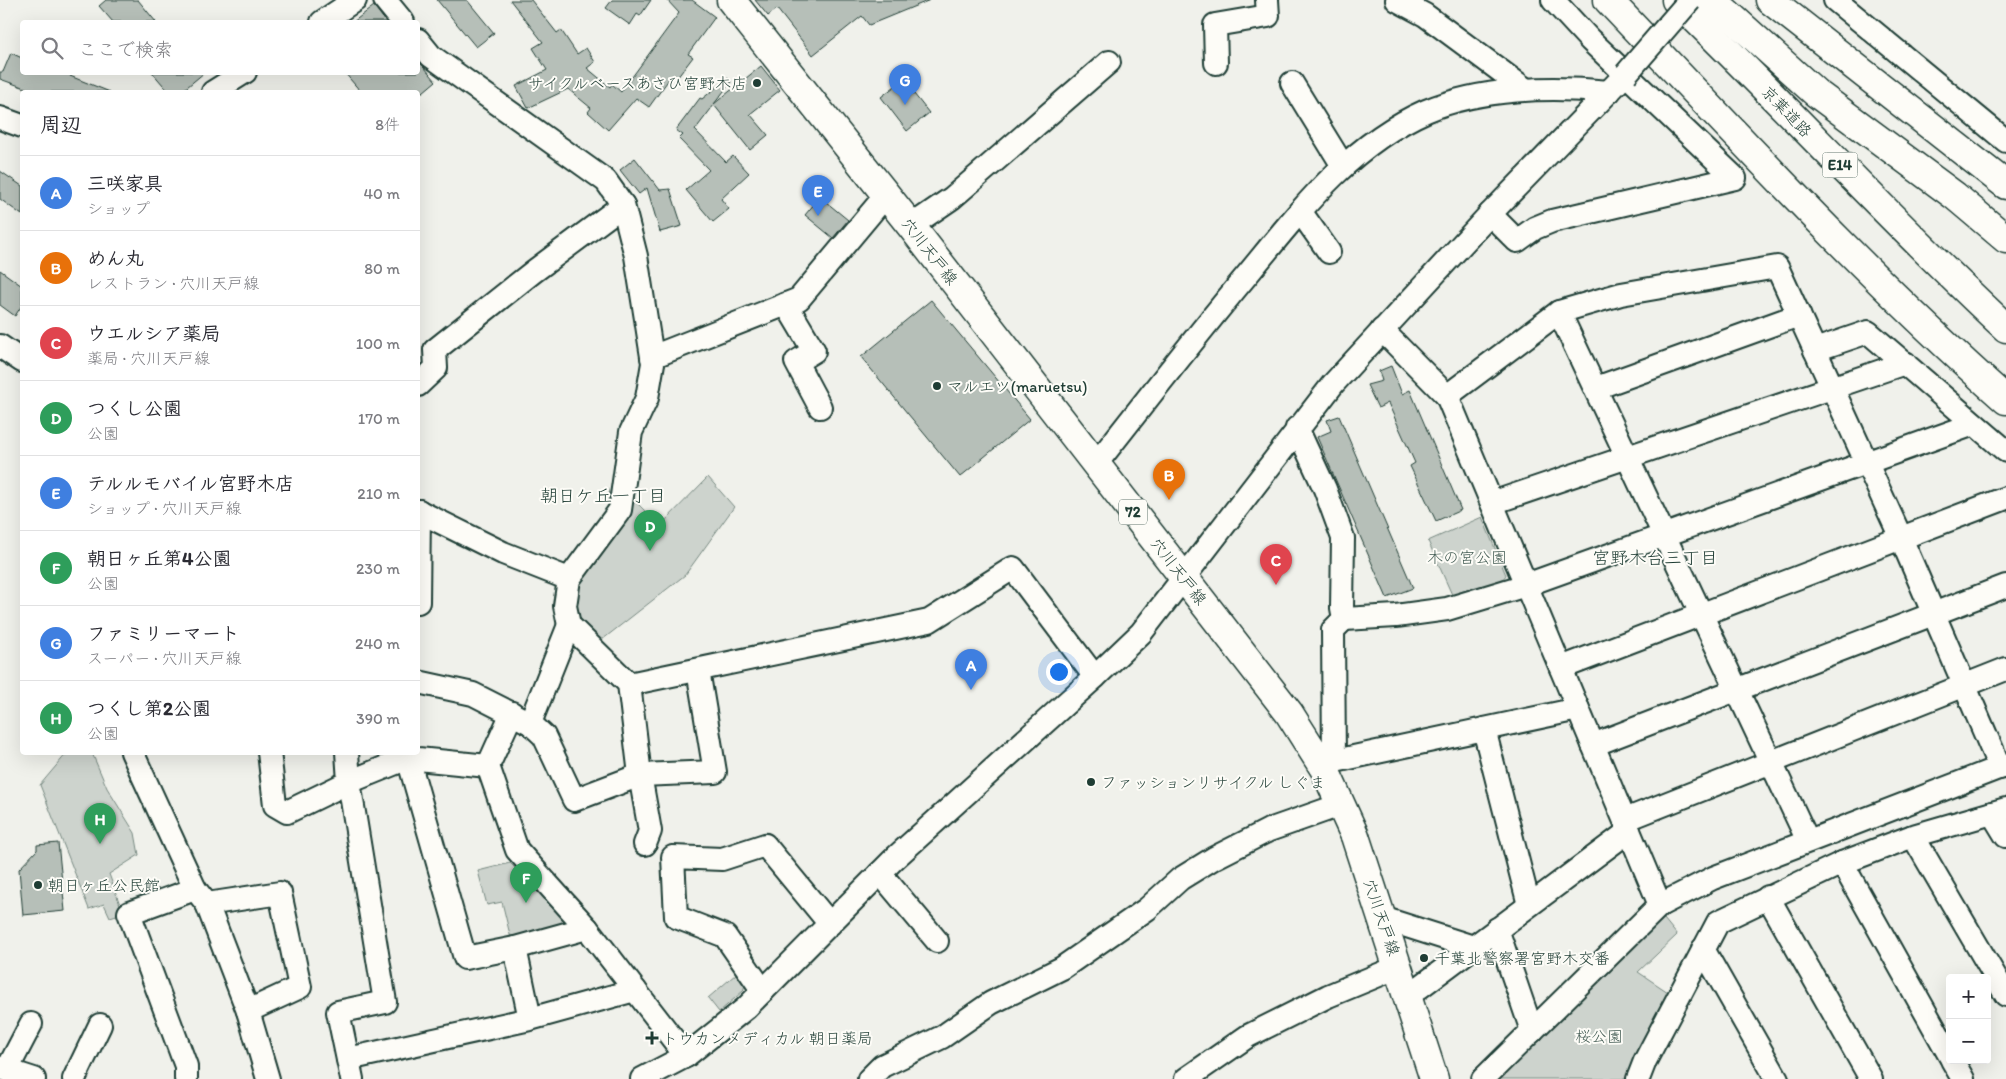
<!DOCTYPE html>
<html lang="ja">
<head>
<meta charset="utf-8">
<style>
  :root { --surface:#fff; --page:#f7f7f7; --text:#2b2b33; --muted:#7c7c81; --line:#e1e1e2; --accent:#b45309 }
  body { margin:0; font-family:Itim,"Klee One",sans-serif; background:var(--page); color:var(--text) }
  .controls { position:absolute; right:15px; bottom:15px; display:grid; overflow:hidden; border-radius:5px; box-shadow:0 5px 20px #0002 }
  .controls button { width:45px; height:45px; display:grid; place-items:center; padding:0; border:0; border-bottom:1px solid var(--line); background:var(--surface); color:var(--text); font:25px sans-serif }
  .you { position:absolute; left:1058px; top:671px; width:18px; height:18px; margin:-12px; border:4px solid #fff; border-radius:50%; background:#1a73e8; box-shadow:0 0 0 8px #1a73e833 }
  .badge { display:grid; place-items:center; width:32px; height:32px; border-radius:50%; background:var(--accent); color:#fff; font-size:16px; font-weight:700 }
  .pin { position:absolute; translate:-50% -41px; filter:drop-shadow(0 1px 2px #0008) }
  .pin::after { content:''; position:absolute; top:26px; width:18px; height:15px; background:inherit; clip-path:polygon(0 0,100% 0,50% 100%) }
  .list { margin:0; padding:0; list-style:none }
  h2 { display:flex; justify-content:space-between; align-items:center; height:65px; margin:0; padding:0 20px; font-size:21px }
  h2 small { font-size:16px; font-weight:400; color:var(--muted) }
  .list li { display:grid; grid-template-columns:32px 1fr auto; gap:15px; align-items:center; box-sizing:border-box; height:75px; padding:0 20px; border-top:1px solid var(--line) }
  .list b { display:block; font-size:19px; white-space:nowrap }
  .list p { margin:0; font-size:16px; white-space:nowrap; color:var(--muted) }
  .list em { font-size:16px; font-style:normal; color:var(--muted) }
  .icon { flex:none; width:28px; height:28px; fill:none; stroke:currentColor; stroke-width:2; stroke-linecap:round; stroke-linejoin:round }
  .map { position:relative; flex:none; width:2006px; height:1079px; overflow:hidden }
  .search { position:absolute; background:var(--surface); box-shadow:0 5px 20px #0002; left:20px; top:20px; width:400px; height:55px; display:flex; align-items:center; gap:12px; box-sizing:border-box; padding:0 18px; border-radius:5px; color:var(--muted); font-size:19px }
  .panel { position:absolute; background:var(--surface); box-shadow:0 5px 20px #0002; left:20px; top:90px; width:400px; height:665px; border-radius:5px }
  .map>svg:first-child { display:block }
</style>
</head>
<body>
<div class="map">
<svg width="2006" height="1079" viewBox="0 0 2006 1079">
  <rect width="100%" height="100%" fill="#f0f1eb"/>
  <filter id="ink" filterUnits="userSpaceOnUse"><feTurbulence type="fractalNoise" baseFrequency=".02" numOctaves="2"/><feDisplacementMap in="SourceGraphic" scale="10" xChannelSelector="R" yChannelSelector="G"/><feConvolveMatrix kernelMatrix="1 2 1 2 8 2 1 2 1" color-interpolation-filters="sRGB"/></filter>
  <g filter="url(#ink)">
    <g fill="#cdd3cd" stroke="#768880">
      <polygon points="708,477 734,507 685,575 598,643 574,620 574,583 626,492 660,526"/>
      <polygon points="1482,517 1506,575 1502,580 1453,597 1428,541"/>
      <polygon points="67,753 92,753 107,788 135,833 139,855 109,874 123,913 110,917 104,904 89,909 40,785"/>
      <polygon points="510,863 567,919 568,925 512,943 502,902 487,905 478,871"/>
      <polygon points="1660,914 1677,935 1638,972 1671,994 1630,1079 1493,1079"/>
      <polygon points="736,974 745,985 743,991 719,1012 708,998"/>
    </g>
    <g fill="#b6bfb8" stroke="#1f3d34">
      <polygon points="106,0 138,0 156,22 113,22 99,6"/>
      <polygon points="437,0 467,0 494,33 476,47"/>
      <polygon points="510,0 531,0 557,33 561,30 577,54 586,48 595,62 587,68 610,87 612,84 621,92 679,13 667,0 692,0 715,17 688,54 693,57 677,78 672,75 649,107 636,98 608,130 588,112 591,108 568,89 528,108 516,86 547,70 533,48 543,42"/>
      <polygon points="612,0 651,0 640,16 637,14 630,25 606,8"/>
      <polygon points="755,0 930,0 869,25 862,16 813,55 777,9 768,16"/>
      <polygon points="374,6 386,22 353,22"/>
      <polygon points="11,53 22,58 22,72 71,72 70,76 110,92 27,92 28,89 0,79 0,72 3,72"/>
      <polygon points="418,60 436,81 423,92 361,92 344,72 418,72"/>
      <polygon points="761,66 780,90 750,114 768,135 750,150 714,105 695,130 726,162 733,156 749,173 721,199 729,209 713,222 686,190 709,170 679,139 683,135 676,130 700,98 702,99 728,78 731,82 714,104"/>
      <polygon points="152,72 205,72 181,92 169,92"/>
      <polygon points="903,80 929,113 907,131 881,97"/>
      <polygon points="635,158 660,190 670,189 682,226 660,232 647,188 639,194 620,170"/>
      <polygon points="0,171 22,186 22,215 0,199"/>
      <polygon points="820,197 848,220 833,238 805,215"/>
      <polygon points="0,270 22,286 22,305 15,316 0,305"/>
      <polygon points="931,300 1030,419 960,477 861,357"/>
      <polygon points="1391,366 1402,394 1410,390 1461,510 1436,521 1410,466 1415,463 1388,403 1378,408 1367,385 1382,381 1379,371"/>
      <polygon points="1339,416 1413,588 1387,598 1317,437 1331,431 1327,420"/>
      <polygon points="58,843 65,911 23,915 19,869 37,850 37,845"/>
    </g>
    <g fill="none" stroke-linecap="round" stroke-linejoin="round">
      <g stroke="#1f3d34" stroke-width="26">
        <g id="minor">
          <polyline points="385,0 403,22"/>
          <polyline points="1397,0 1425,15 1525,89"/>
          <polyline points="1835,0 2006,141"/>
          <polyline points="322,22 355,0"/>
          <polyline points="418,40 431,56 606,181 623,205 636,256 653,363 647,398 631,432 620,510 569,579 565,606 569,625 629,684 640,775 650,831 645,844"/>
          <polyline points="1216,63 1215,25 1268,16 1267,0"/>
          <polyline points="1292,83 1343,166"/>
          <polyline points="213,92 245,72"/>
          <polyline points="0,118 22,126"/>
          <polyline points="1300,211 1329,252"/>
          <polyline points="1490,214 1517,241 1535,228 1552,221 1735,178 1590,40 1553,0"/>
          <polyline points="911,226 952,198 1109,62"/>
          <polyline points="786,304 814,351 796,362 820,407"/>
          <polyline points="1559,312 1808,841"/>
          <polyline points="1382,330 1447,396 1660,905"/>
          <polyline points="0,346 22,361"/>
          <polyline points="1815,350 1868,332 2006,451"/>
          <polyline points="652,357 799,299 886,195"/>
          <polyline points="418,385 436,368 435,350 533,272 623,205"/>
          <polyline points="1596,388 1799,315"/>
          <polyline points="1447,396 1559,312 1621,294 1777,267 1901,538 2000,768"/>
          <polyline points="1297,428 1325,489 1343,538 1342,608 1344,619 1333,630 1334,761"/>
          <path d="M1096,464C1146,401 1195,337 1247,275C1299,212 1349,145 1426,111C1480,88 1551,86 1609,92"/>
          <polyline points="1492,503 1905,363"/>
          <polyline points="418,511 503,553 569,579"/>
          <polyline points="418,602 419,511"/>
          <polyline points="1344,619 1396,616 1447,609 1526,585 1974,424"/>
          <polyline points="1561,668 2006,498"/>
          <polyline points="418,682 473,694 530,723 544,736 574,800 640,775 715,772 698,670"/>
          <polyline points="629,684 929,621 1013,568 1095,677"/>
          <polyline points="512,713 488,766 517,850 587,928 686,1056"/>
          <polyline points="530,723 569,625"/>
          <polyline points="1484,729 1529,905"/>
          <polyline points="1593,745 2006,586"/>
          <polyline points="132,752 195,889 207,904 248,1011 268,1079"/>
          <polyline points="269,752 275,805 287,812 349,782 408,758 488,766"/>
          <polyline points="347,752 349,782 385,1002 338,1012 352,1079"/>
          <polyline points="408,758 465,958 515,948 587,928"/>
          <polyline points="1321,764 1578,709"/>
          <polyline points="1992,813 2006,836"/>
          <polyline points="1625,820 2006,669"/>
          <polyline points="1913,836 2006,995"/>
          <polyline points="1842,863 1950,1056"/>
          <polyline points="880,873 937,941"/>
          <polyline points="1768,897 1871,1079"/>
          <polyline points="207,904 280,893 300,987 248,1011"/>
          <polyline points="1382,918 1473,947"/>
          <polyline points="1497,929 1532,1031"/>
          <polyline points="515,948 530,1019"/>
          <polyline points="1703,949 1777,1079"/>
          <polyline points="763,991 725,936 676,917 673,857 722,859 765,845 830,924"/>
          <polyline points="1408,996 1629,831"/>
          <polyline points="348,1059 530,1019 635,990"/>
          <polyline points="1952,1060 1963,1079"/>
          <polyline points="0,1068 34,1079"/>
          <polyline points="7,1070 31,1024"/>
          <polyline points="74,1079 100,1025"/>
          <polyline points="186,1079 186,1066 129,913 195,889"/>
          <polyline points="642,1079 686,1056 746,1008 895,858 1095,677 1141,633 1333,384 1490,214 1626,74"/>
          <polyline points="869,1079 882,1066 942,1037 991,1003 1062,968 1147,909 1180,879 1214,858 1269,830 1340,805"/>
          <polyline points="1186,1079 1248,1036 1328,996 1398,967"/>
          <polyline points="1483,1079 1660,905 1713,878 2006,765"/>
          <polyline points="1638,1079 1645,1061 1718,922 1842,863 1913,836 2006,809"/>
        </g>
      </g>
      <g stroke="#1f3d34" stroke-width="31">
        <polyline id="major" points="731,0 911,226 1289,713 1325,770 1355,836 1434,1079"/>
      </g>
      <g stroke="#1f3d34" stroke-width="31">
        <g id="highway">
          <path d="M1608,0C1738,136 1865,275 2006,400"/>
          <path d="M1676,0C1788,108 1892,222 2006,328"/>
          <polyline points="1713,0 1816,93 1955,196 2006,239"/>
          <polyline points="1770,0 2006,185"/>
        </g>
      </g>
      <use href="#minor" stroke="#fdfcf7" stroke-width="22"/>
      <use href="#major" stroke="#fdfcf7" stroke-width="28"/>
      <use href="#highway" stroke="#fdfcf7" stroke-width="28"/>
      <g stroke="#1f3d34" stroke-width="26" stroke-linecap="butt">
        <polyline id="minor-bridge" points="1626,74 1690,0"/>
      </g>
      <use href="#minor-bridge" stroke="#fdfcf7" stroke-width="22"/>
    </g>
  </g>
  <g fill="#1f3d34" stroke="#fdfcf7" stroke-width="2">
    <circle cx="757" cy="83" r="5"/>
    <circle cx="937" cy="386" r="5"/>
    <circle cx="1091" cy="782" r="5"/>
    <circle cx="38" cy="885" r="5"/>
    <circle cx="1424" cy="958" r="5"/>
    <path d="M649.5 1030.5h5v5h5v5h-5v5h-5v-5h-5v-5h5z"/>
  </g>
  <g text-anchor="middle" stroke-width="4" stroke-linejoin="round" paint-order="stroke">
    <g fill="#fdfcf7" stroke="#62766e" stroke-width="1">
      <rect x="1822.5" y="152.5" width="35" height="25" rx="4"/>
      <rect x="1119" y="499.5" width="28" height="25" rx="4"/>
    </g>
    <g font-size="15" font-weight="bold" fill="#1f3d34">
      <text x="1840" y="170">E14</text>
      <text x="1133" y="517">72</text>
    </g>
    <g font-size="16" fill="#1f3d34" stroke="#fdfcf7" text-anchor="start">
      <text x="747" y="89" text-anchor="end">サイクルベースあさひ宮野木店</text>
      <text x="947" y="392">マルエツ(maruetsu)</text>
      <text x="1101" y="788">ファッションリサイクル しぐま</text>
      <text x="48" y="891">朝日ヶ丘公民館</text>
      <text x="1434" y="964">千葉北警察署宮野木交番</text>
      <text x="662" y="1044">トウカンメディカル 朝日薬局</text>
    </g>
    <g font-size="16" fill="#1f3d34" stroke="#fdfcf7">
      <text transform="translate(1787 111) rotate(46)" y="6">京葉道路</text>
      <text transform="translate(930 251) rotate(52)" y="6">穴川天戸線</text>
      <text transform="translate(1179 571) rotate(52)" y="6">穴川天戸線</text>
      <text transform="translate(1382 917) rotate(71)" y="6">穴川天戸線</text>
    </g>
    <g font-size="16" fill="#425b53" stroke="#fdfcf7">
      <text x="1467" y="563">木の宮公園</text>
      <text x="1599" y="1042">桜公園</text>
    </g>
    <g font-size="18" fill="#1f3d34" stroke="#fdfcf7">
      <text x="603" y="502">朝日ケ丘一丁目</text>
      <text x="1655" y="564">宮野木台三丁目</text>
    </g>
  </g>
</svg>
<div class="controls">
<button>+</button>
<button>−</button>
</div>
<div class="you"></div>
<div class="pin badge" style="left:971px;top:690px;background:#3f7fe0">A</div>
<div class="pin badge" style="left:1169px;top:500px;background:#e8710a">B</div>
<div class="pin badge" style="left:1276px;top:585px;background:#e0444e">C</div>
<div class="pin badge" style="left:650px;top:551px;background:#2e9e5b">D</div>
<div class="pin badge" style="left:818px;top:216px;background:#3f7fe0">E</div>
<div class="pin badge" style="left:526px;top:903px;background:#2e9e5b">F</div>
<div class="pin badge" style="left:905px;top:105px;background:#3f7fe0">G</div>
<div class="pin badge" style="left:100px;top:844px;background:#2e9e5b">H</div>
<div class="search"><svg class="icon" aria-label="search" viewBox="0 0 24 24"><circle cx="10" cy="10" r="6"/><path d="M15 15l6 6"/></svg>ここで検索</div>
<section class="panel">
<h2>周辺<small>8件</small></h2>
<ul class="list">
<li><span class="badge" style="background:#3f7fe0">A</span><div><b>三咲家具</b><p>ショップ</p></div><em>40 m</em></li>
<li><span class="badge" style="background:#e8710a">B</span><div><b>めん丸</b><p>レストラン · 穴川天戸線</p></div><em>80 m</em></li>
<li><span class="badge" style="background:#e0444e">C</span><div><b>ウエルシア薬局</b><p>薬局 · 穴川天戸線</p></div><em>100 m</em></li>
<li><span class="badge" style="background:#2e9e5b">D</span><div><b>つくし公園</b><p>公園</p></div><em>170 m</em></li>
<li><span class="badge" style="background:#3f7fe0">E</span><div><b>テルルモバイル宮野木店</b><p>ショップ · 穴川天戸線</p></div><em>210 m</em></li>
<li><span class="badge" style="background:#2e9e5b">F</span><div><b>朝日ヶ丘第4公園</b><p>公園</p></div><em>230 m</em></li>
<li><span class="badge" style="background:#3f7fe0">G</span><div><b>ファミリーマート</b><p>スーパー · 穴川天戸線</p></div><em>240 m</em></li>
<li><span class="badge" style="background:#2e9e5b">H</span><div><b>つくし第2公園</b><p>公園</p></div><em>390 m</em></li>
</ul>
</section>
</div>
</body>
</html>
